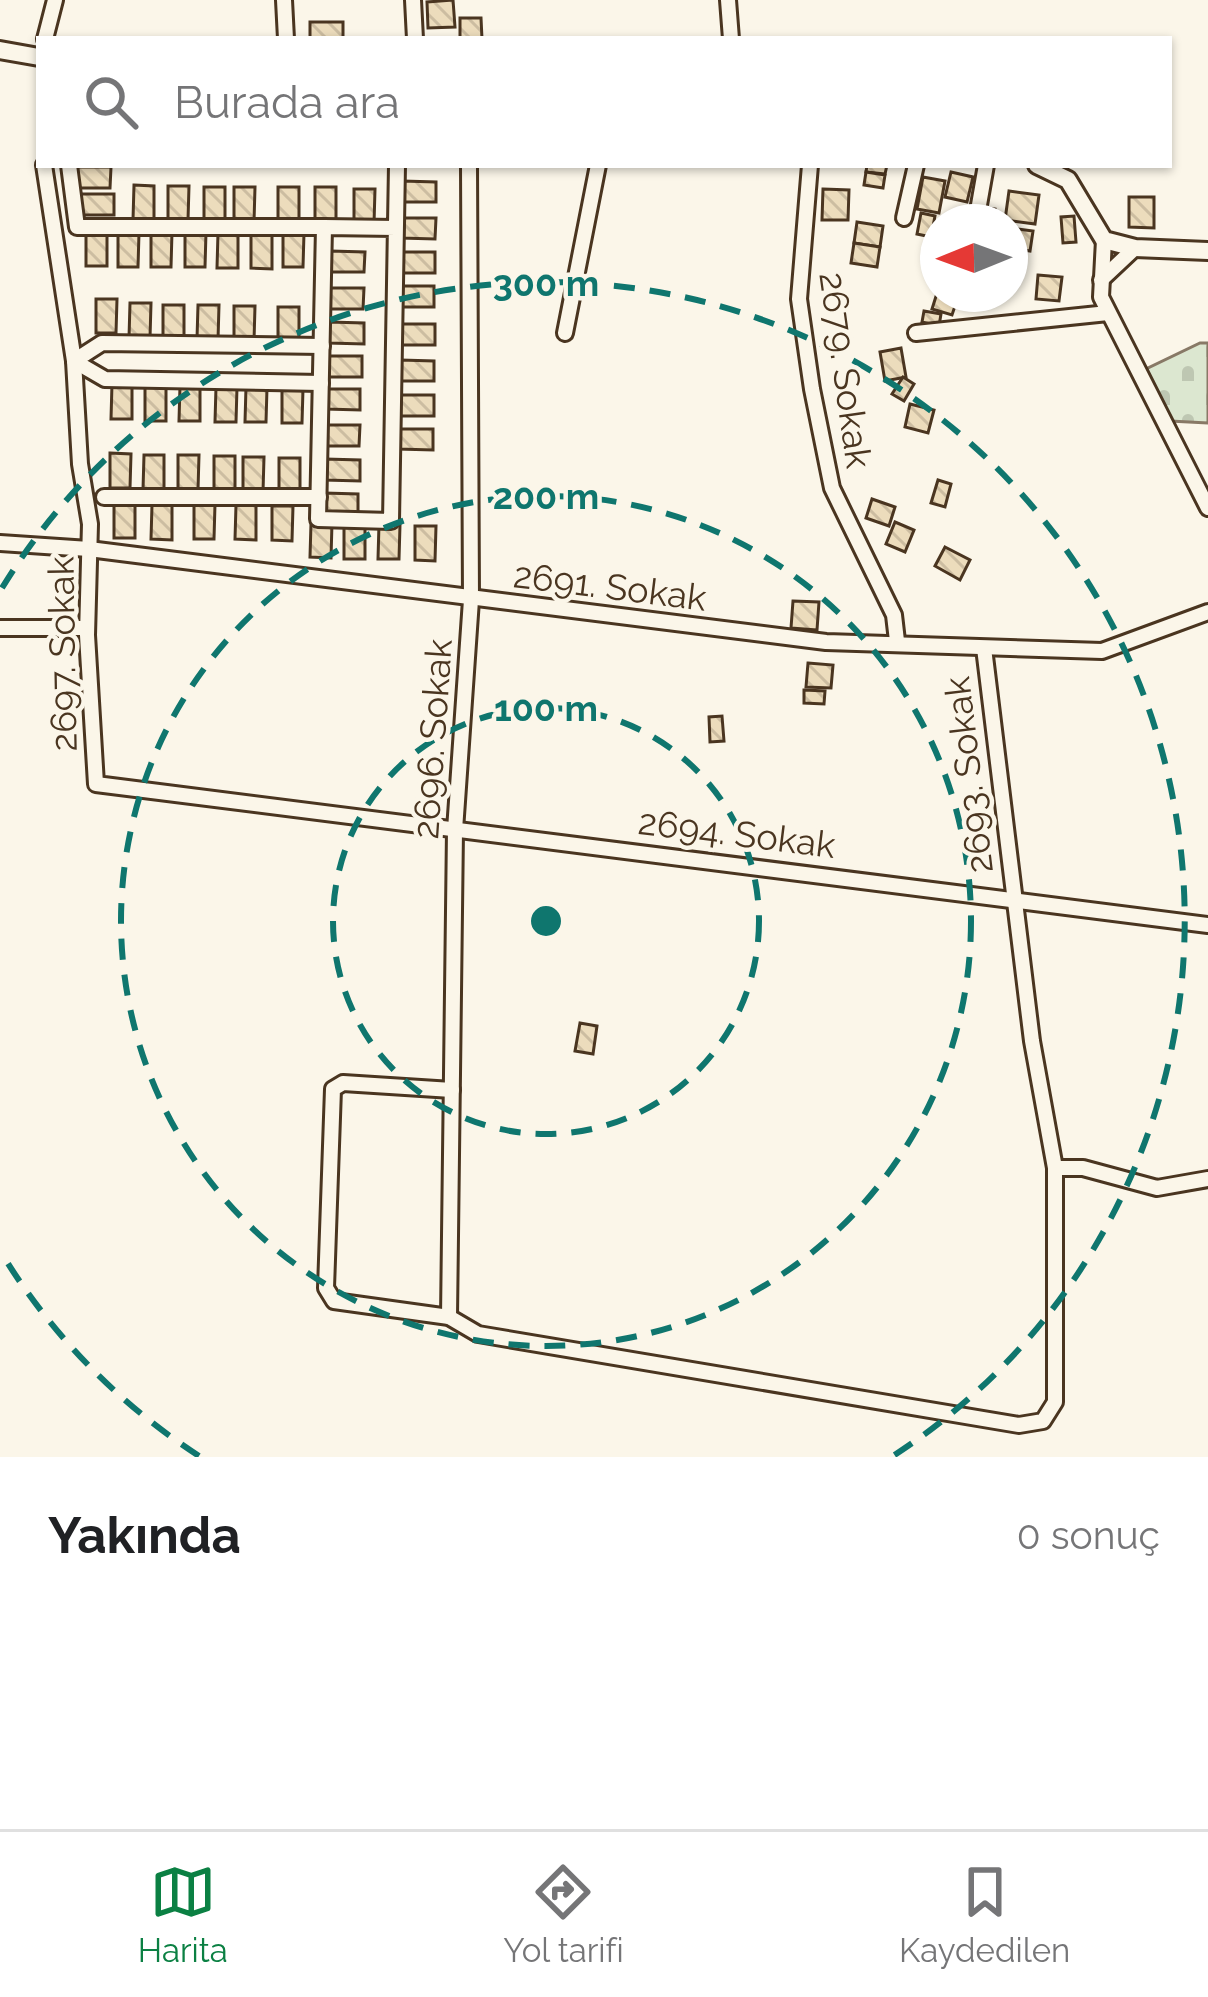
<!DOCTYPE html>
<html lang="tr">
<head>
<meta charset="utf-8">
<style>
  :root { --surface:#fff; --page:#f2f2f2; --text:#202124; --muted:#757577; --line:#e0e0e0; --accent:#0b8043 }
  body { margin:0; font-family:Raleway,sans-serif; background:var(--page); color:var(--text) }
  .compass { position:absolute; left:920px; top:204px; width:108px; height:108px; border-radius:50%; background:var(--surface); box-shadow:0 3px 9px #0004; rotate:269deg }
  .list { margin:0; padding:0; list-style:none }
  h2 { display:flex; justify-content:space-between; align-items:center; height:156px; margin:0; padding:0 48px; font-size:51px }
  h2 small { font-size:39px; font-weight:400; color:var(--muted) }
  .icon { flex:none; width:66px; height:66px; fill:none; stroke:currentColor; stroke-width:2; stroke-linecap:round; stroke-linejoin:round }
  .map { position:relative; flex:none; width:1208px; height:1457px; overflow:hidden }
  .search { position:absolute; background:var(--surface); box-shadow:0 3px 9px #0004; left:36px; right:36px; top:36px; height:132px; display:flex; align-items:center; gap:30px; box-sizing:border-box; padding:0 42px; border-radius:0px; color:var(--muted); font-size:45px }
  .sheet { height:372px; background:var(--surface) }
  nav { display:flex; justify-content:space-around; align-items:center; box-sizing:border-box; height:168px; border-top:3px solid var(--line); background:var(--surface); font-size:33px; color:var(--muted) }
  nav a { display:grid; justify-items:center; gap:6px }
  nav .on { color:var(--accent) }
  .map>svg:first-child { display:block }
</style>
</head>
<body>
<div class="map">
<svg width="1208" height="1457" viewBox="0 0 1208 1457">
  <defs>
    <pattern id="cemetery-stones" width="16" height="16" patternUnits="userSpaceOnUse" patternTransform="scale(3)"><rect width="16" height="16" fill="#dce7d0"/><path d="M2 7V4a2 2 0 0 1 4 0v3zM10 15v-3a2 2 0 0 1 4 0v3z" fill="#bec7b2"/></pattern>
    <pattern id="building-back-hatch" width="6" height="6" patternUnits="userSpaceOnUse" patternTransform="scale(3)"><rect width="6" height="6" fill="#ecdcbc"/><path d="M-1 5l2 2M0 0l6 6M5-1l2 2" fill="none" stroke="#ccbda1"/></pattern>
  </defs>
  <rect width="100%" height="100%" fill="#fbf6e9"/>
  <polygon fill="url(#cemetery-stones)" stroke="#887966" stroke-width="3" points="1200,343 1208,343 1208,423 1170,421 1146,369"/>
  <g fill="url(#building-back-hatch)" stroke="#4a3520" stroke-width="3">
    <polygon points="453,0 455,27 428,28 427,2"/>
    <polygon points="460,18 481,18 482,39 460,39"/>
    <rect x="310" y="22" width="33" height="17"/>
    <polygon points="867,165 887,165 885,174 866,172"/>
    <polygon points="76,167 111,167 110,188 76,188"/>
    <polygon points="866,172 885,175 883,188 864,185"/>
    <polygon points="951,172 973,177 967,202 945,197"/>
    <polygon points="923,177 945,181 939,213 917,209"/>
    <polygon points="402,181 436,182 436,202 402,202"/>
    <polygon points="134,185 154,186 154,220 133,220"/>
    <polygon points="168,186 189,186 188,220 168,220"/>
    <rect x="204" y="187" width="21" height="34"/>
    <polygon points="234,187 255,187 254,222 234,222"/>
    <polygon points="278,187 299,187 299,222 278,221"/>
    <polygon points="315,187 336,187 336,222 315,221"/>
    <polygon points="354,189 375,189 374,224 354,223"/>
    <polygon points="823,189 849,190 848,220 822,220"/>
    <polygon points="1009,191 1039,195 1035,224 1005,220"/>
    <rect x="79" y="194" width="35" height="21"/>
    <polygon points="1129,197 1154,197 1154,228 1129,227"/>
    <polygon points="981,207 995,209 994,222 979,222"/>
    <polygon points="921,213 935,216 931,237 917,234"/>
    <polygon points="1074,216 1076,242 1063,243 1061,217"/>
    <polygon points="401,218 436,218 435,239 401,238"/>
    <polygon points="857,222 883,226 880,247 854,243"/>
    <polygon points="1010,228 1033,231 1030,251 1010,248"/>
    <rect x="86" y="231" width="21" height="35"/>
    <polygon points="118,232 139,233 138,267 118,267"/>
    <polygon points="151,232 172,232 171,267 151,267"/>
    <polygon points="185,232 206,232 205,267 185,267"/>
    <polygon points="283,232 304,233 303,267 283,267"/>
    <polygon points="218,233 238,233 238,268 217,268"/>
    <polygon points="251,234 272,234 272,269 251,268"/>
    <polygon points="854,243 880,247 877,267 851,263"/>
    <polygon points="330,251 365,252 364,272 330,272"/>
    <rect x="401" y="252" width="34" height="21"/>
    <polygon points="1038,275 1062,277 1059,301 1036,299"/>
    <rect x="400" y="286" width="34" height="21"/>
    <polygon points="329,288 364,288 363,309 329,309"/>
    <polygon points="938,290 959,294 952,315 932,309"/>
    <polygon points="96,299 117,299 116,333 96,333"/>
    <polygon points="130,303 151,303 150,338 129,338"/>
    <polygon points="163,305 184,305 184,340 163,339"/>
    <polygon points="198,305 219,305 218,340 197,339"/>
    <polygon points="234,306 255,306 254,341 234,340"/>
    <polygon points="278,307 299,307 299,342 278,341"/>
    <polygon points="924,311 941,314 939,326 922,322"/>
    <polygon points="329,322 364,323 364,344 329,343"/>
    <polygon points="401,324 435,324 435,345 400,345"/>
    <polygon points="901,348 906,377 885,381 880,352"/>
    <rect x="328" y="356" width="34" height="21"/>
    <polygon points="400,360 434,361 434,381 400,381"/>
    <polygon points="903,377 914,384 904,401 892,394"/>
    <polygon points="112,384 132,384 132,419 111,419"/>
    <rect x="145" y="386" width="21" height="35"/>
    <polygon points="180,386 200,386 200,421 179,421"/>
    <polygon points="216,387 237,387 236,422 215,422"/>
    <polygon points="246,387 267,388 266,422 245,422"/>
    <polygon points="282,389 303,389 302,423 282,423"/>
    <polygon points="326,389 360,389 360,410 326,409"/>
    <rect x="400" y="395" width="34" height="21"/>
    <polygon points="910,404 934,410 928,433 905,427"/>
    <polygon points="325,425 360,425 359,446 325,446"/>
    <polygon points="399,429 433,429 433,450 398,449"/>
    <polygon points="110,453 131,454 130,488 110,488"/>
    <polygon points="144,455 164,455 164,490 143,490"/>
    <polygon points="178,455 199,455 198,490 178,490"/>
    <rect x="214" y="456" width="21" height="35"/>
    <polygon points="243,457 264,457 263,492 243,491"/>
    <polygon points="279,458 300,458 300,493 279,492"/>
    <polygon points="325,459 360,460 360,481 325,480"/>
    <polygon points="938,480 951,484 945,507 931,503"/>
    <polygon points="324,493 358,494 358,514 324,514"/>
    <polygon points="872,499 895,507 889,526 866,518"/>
    <rect x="114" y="504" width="21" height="34"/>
    <polygon points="194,504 215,504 214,539 194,539"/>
    <polygon points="152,505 172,505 172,540 151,539"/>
    <polygon points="236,505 256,505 256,540 235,539"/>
    <polygon points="272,506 293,506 292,541 272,540"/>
    <polygon points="895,522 914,530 905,552 886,544"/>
    <polygon points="311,523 332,523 331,558 310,557"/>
    <polygon points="344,524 365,525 365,559 344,559"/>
    <polygon points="379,524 400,525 399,559 378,559"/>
    <polygon points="415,526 436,526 435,561 415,560"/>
    <polygon points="945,547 970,560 960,580 935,566"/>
    <polygon points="793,601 819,602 817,630 791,628"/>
    <polygon points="808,663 833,665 831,688 806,687"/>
    <polygon points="804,690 825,691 824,704 804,703"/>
    <polygon points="722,716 724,741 710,742 709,717"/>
    <polygon points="580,1023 597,1026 593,1054 575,1051"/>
  </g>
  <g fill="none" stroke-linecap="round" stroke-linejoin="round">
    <g stroke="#4a3520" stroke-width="20">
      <g id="minor">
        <polyline points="284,0 286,39"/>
        <polyline points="413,0 415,39"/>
        <polyline points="728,0 731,39"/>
        <polyline points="45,39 55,0"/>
        <polyline points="44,165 74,361 80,464 90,524 87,635 96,784 1208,925"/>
        <polyline points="69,165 77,227 324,227"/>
        <polyline points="810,165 799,299 812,389 832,488 894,615 897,641"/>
        <polyline points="904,218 916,165"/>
        <polyline points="976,222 986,165"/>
        <polyline points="396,228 324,227 318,519 391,521 397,165"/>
        <polyline points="1104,240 1101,297 1208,508"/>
        <polyline points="1101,280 1135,248"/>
        <polyline points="565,333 598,165"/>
        <polyline points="916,333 1108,313"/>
        <polyline points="321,383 105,379 74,361 102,343 322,346"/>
        <polyline points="104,497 319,497"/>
        <polyline points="0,543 89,549 826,642 1102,651 1208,612"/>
        <polyline points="0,628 87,628"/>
        <polyline points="452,1090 343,1083 333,1089 326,1288 334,1301 449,1317 478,1334 1019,1425 1043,1421 1055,1402 1055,1168 1032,1041 984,648"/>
        <polyline points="1055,1168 1083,1168 1157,1188 1208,1179"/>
        <polyline points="449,1317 455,830 471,600 469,165"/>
      </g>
    </g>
    <g stroke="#4a3520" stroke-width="22">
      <g id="tertiary">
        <polyline points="0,50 39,57"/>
        <polyline points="1037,165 1068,180 1104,240 1135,248 1208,251"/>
      </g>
    </g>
    <use href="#minor" stroke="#fbf6e9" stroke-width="14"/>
    <use href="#tertiary" stroke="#fbf6e9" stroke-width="16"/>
  </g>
  <g fill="none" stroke="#0f766e" stroke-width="6" stroke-dasharray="21 15">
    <circle cx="546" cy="921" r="213"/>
    <circle cx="546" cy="921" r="425"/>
    <path d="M199 1456A638 638 0 0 1 2 1254M2 588A638 638 0 1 1 893 1456"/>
  </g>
  <g text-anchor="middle" stroke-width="9" stroke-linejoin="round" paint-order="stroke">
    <g font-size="36" fill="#4a3520" stroke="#fbf6e9">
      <text transform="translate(846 370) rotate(82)" y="13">2679. Sokak</text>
      <text transform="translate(610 586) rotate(7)" y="13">2691. Sokak</text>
      <text transform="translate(62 654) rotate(-91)" y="13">2697. Sokak</text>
      <text transform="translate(432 739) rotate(-86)" y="13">2696. Sokak</text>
      <text transform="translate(968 775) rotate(-97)" y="13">2693. Sokak</text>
      <text transform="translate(737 833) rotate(7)" y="13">2694. Sokak</text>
    </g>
  </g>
  <circle cx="546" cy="921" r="18" fill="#0f766e" stroke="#fbf6e9" stroke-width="6"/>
  <g font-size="36" text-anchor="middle" font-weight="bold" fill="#0f766e" stroke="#fbf6e9" stroke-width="9" stroke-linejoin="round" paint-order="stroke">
    <text x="546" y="296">300 m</text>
    <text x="546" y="509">200 m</text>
    <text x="546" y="721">100 m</text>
  </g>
</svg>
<svg class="compass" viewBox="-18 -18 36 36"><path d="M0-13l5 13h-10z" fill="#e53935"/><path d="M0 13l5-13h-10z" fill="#757577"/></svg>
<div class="search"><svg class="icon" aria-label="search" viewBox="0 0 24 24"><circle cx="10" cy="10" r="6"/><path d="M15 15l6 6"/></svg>Burada ara</div>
</div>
<section class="sheet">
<h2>Yakında<small>0 sonuç</small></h2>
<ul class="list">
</ul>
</section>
<nav>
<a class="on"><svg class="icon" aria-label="map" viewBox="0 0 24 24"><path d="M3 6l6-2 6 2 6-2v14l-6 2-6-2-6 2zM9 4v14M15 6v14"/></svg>Harita</a>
<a><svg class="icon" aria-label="directions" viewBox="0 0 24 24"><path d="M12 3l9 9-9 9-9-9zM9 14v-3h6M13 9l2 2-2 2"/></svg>Yol tarifi</a>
<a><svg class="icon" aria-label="saved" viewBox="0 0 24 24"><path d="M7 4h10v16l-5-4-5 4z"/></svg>Kaydedilen</a>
</nav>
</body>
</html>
